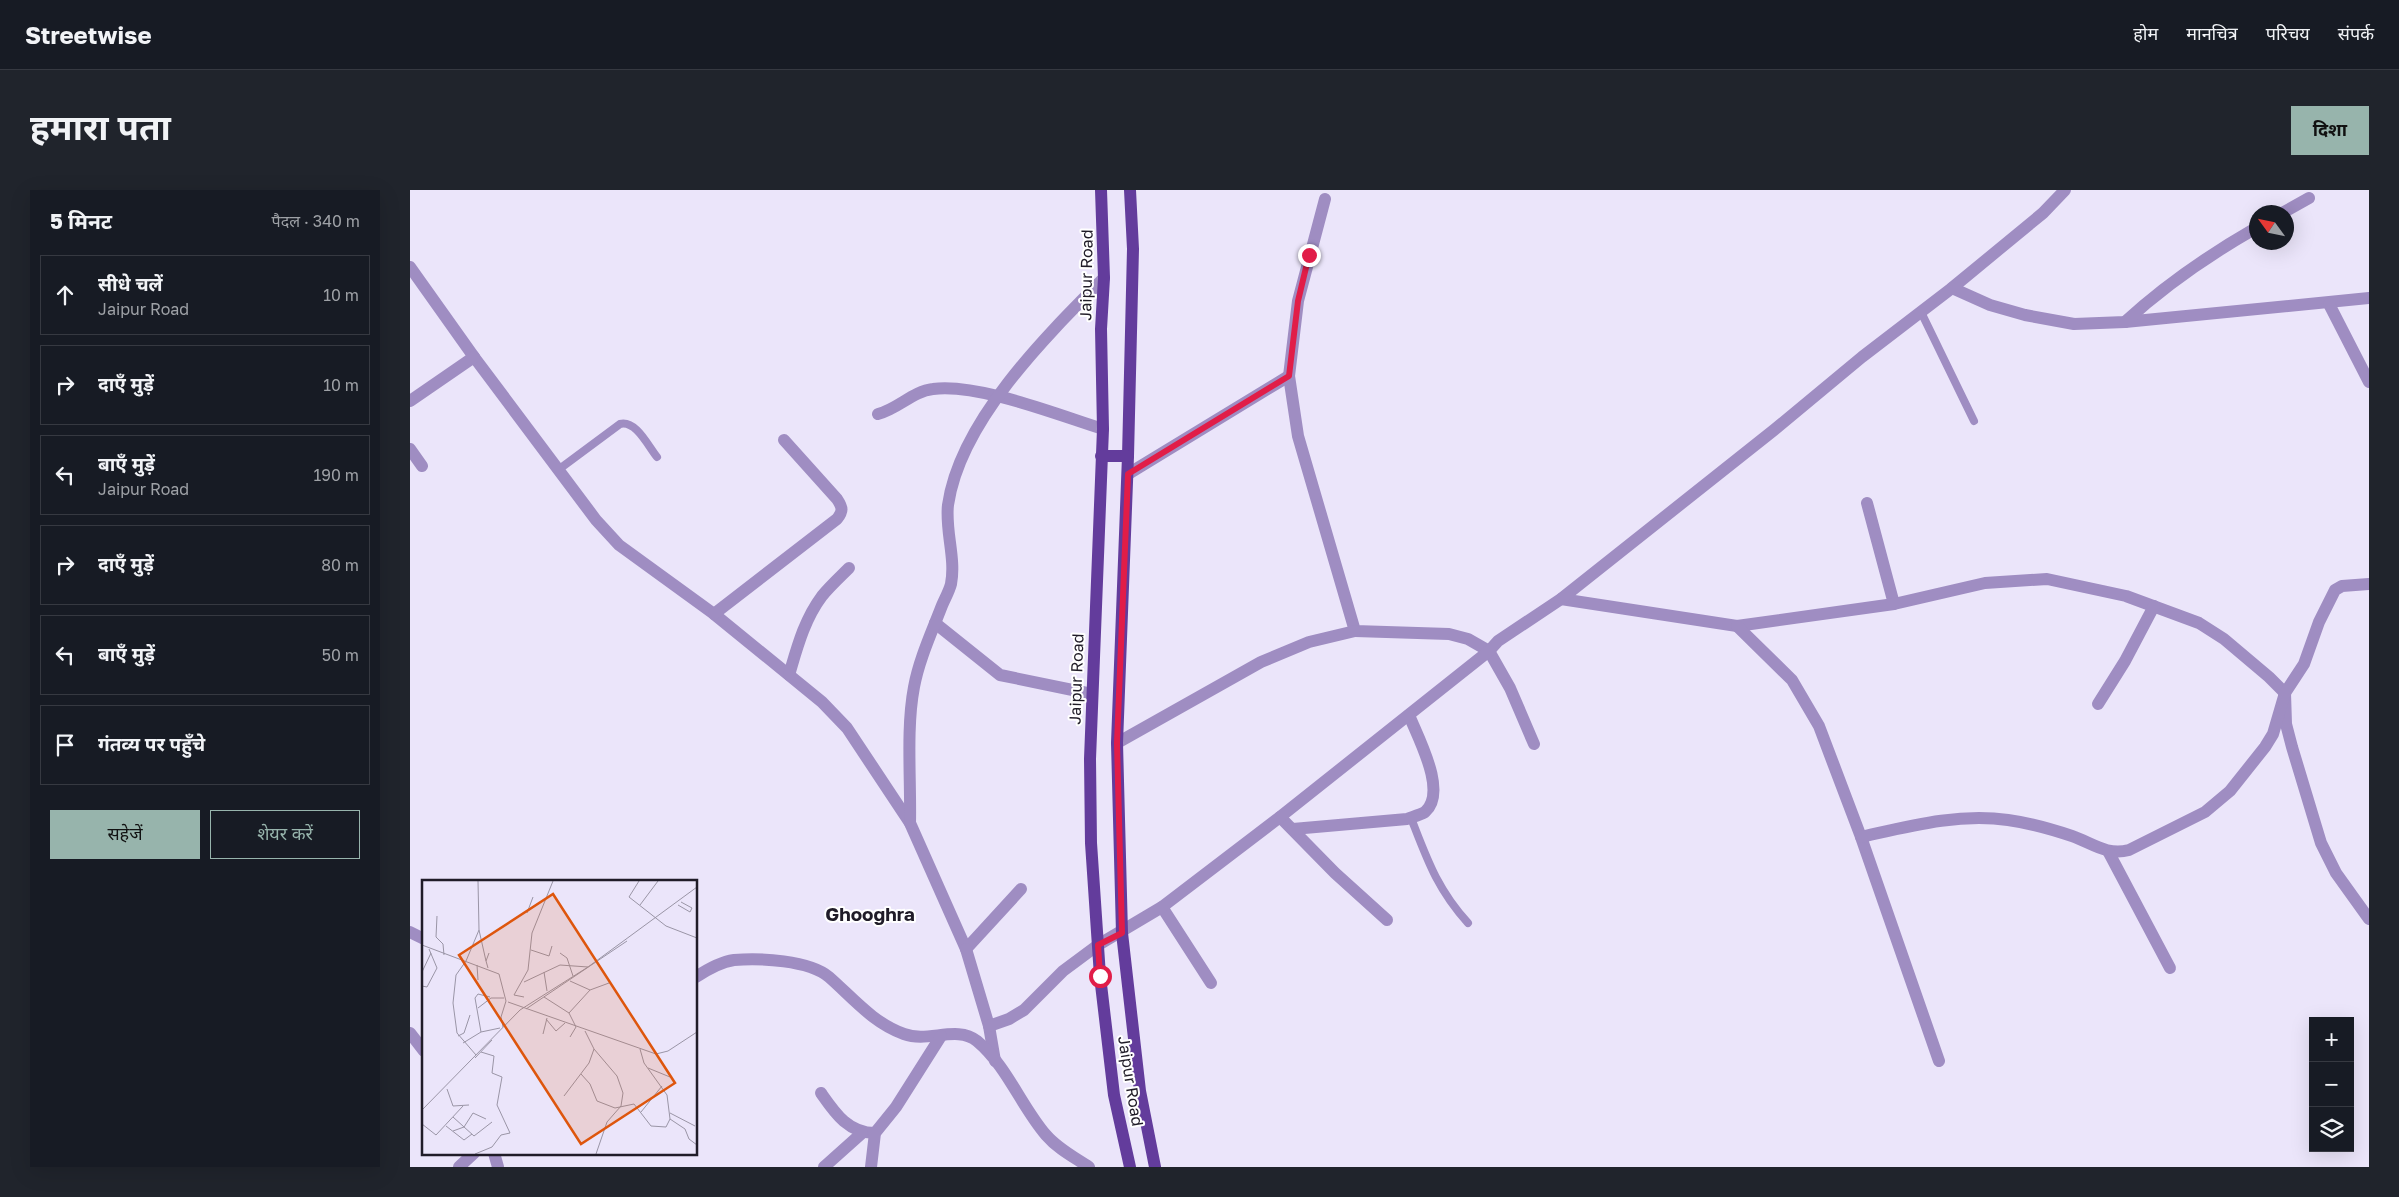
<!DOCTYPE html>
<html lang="hi">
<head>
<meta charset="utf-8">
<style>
  :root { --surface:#171b24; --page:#20242c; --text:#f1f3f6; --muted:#9ea1a6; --line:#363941; --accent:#97b4ac }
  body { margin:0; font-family:"Golos Text","Noto Sans Devanagari",sans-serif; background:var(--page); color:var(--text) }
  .controls { position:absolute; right:15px; bottom:15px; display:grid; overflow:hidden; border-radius:0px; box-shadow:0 5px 20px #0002 }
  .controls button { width:45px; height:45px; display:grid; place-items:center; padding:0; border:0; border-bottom:1px solid var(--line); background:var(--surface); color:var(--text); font:25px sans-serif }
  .compass { position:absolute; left:1839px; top:15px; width:45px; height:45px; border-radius:50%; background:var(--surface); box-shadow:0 5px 20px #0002; rotate:303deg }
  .stop { position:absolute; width:15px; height:15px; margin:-11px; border:4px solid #e11d48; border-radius:50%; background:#fff }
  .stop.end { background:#e11d48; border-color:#fff; box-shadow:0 1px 5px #0008 }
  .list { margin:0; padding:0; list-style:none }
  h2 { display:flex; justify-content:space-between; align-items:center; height:65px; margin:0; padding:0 20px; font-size:21px }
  h2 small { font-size:16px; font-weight:400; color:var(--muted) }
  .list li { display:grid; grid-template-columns:32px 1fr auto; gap:15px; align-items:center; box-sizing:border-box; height:80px; margin:0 10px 10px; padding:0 10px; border:1px solid var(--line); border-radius:0px }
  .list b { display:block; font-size:19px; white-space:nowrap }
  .list p { margin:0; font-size:16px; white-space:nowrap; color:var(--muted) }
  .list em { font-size:16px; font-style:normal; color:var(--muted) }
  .actions { display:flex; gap:10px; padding:15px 20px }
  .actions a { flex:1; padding:11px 0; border:1px solid var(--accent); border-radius:0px; text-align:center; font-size:18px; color:var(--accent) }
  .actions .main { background:var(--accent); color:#111 }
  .icon { flex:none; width:28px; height:28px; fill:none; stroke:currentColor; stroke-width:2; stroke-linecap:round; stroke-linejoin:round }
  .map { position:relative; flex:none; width:1959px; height:977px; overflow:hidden; border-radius:0px }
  header { display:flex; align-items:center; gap:30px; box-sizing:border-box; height:70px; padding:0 25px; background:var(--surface); border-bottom:1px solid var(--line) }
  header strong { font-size:24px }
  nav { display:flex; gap:28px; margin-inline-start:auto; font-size:18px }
  .intro { display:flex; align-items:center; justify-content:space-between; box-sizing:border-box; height:120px; padding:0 30px }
  h1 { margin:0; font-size:35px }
  .button { padding:12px 22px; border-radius:0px; background:var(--accent); color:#111; font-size:18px; font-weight:700 }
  main { display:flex; gap:30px; padding:0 30px }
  aside { flex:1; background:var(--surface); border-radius:0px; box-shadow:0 5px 20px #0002 }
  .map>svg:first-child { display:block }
</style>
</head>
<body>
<header>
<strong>Streetwise</strong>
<nav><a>होम</a><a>मानचित्र</a><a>परिचय</a><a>संपर्क</a></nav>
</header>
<div class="intro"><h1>हमारा पता</h1><a class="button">दिशा</a></div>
<main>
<aside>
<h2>5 मिनट<small>पैदल · 340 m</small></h2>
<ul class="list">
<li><svg class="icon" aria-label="ahead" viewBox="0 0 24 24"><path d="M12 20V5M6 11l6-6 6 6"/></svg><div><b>सीधे चलें</b><p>Jaipur Road</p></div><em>10 m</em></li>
<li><svg class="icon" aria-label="right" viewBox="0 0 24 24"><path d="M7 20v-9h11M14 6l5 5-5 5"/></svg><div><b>दाएँ मुड़ें</b></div><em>10 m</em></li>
<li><svg class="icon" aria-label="left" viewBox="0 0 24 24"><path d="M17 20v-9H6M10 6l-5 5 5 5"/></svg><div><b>बाएँ मुड़ें</b><p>Jaipur Road</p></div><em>190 m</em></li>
<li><svg class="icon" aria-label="right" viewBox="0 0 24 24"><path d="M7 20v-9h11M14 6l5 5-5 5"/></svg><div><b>दाएँ मुड़ें</b></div><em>80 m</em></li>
<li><svg class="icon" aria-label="left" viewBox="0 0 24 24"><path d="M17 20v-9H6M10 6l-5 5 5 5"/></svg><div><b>बाएँ मुड़ें</b></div><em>50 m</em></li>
<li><svg class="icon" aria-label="arrive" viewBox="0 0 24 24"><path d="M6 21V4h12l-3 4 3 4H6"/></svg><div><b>गंतव्य पर पहुँचे</b></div></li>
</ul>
<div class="actions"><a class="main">सहेजें</a><a>शेयर करें</a></div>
</aside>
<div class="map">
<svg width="1959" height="977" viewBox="0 0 1959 977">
  <rect width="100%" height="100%" fill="#ebe5fa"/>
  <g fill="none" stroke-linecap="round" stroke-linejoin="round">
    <g stroke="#9f8dc2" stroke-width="8">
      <polyline points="1511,122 1564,231"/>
      <path d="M148,280L210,234C226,230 238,256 247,267"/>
      <path d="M1001,628C1017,669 1027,699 1058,733"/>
    </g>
    <g stroke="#9f8dc2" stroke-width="12">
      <polyline points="915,9 888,111 879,186 888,246 945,441 1039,444 1058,449 1079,461 1100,498 1124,554"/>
      <polyline points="1874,22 1899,8"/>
      <polyline points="0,77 64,167 186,330 209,355 304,424 412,512 437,538 500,633 556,759 611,699"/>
      <polyline points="1542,98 1580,115 1615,125 1664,134 1715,132 1959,108"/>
      <polyline points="1919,114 1959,192"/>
      <path d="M1715,132C1755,95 1799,65 1846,38"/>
      <polyline points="0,211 64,167"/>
      <path d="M468,224C488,219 503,201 523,199C568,193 648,225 693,239"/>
      <polyline points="0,259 12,276"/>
      <polyline points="718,284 879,186"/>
      <polyline points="1457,313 1484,414"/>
      <polyline points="1151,409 1327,436 1484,414 1575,393 1637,389 1716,406 1789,433 1814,449 1859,487 1875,503 1876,534 1882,557 1911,653 1926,683 1959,729"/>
      <path d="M304,424L427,329C433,321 433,318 427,309L374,250"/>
      <polyline points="525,433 590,485 682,504"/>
      <polyline points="1327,436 1382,490 1409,536 1451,647 1529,871"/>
      <path d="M379,485C387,458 394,430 412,406C420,396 430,387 439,378"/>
      <polyline points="1688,514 1715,471 1744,416"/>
      <polyline points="707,553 851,472 899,452 945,441"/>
      <polyline points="870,627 925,683 977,730"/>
      <path d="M500,633C501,590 496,539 504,497C509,470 521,444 531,418C534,410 539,402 541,394C546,368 535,341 538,315C550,231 637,145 694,88"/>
      <path d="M883,639L997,629C1002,627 1010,625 1015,622C1038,602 1008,548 999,525"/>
      <path d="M1451,647C1500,636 1548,623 1598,630C1620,633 1641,639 1662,646C1682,653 1697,666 1719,660L1795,622L1820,601L1855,557L1863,544L1875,503L1894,474L1909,432L1925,400L1932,396L1959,394"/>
      <polyline points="1698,661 1760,778"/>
      <polyline points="752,717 801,793"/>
      <polyline points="0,742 14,749"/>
      <polyline points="556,759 579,836 585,871"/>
      <path d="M286,787C298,779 310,772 324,770C350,768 399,770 419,787C443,808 463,833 494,844C518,853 547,835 567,851C597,876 611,916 636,945C648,959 664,967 679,977"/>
      <polyline points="579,836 599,829 614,820 653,781 688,755"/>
      <polyline points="0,843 14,861"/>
      <path d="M411,903C425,923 438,943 465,943"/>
      <polyline points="84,963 88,977"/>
      <polyline points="49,977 64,963"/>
      <polyline points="414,977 452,943"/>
      <polyline points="461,977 465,943 486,917 531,846"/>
    </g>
    <polyline stroke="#9f8dc2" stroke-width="12" points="688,755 752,717 870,627 1079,461 1088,451 1151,409 1364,240 1452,167 1542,98 1633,23 1655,0"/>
    <g stroke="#633c9c" stroke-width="12">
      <polyline points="691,0 694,88 691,139 693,239 680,569 681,653 690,786 704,905 720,977"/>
      <polyline points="720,0 723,59 718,266 707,553 712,743 730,901 745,977"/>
      <polyline points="691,266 718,266"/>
    </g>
  </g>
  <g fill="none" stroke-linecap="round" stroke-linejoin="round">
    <polyline stroke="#e11d48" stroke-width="6" points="690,786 688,755 712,743 707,553 718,284 879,186 888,111 899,65"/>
  </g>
  <g text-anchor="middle" stroke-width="4" stroke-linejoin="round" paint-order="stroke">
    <g font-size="16" fill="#201c28" stroke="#fff">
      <text transform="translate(676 85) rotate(-89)" y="6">Jaipur Road</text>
      <text transform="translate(666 489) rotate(-88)" y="6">Jaipur Road</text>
      <text transform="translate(721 891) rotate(81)" y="6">Jaipur Road</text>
    </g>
    <g font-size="19" font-weight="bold" fill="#201c28" stroke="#fff">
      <text x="460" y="731">Ghooghra</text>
    </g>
  </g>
  <g transform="translate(12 690)">
    <rect width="275" height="275" fill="#ebe5fa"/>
    <path fill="none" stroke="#9a95a6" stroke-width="1" d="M217,1L207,17L244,46L275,58M218,25L236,1M256,25L268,32L270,28L259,22M105,33L111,17M15,36L14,57L21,64L22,75M57,50L64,81M0,65L77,94L84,121L79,137L81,147M109,70L127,76L130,66M138,73L145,78L151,96M55,85L56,100M66,88L64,81L67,73M0,92L9,73M122,92L125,111M148,101L168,110M102,102L138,85L166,87M0,106L5,107L15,88L7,69M102,117L92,115L106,90L110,53L131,1M122,117L147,133M86,122L234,174L246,171L275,152M56,128L69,118H82M104,129L205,61M124,139L134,151L143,143M163,151L172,169L195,196L201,213L199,226L185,242L174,274M59,152L53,118L56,114L68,117M121,154L125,138M36,156L42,153L48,135M148,157L154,147L147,133L168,110L187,103M41,163L59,152L78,148M54,175L35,153L31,123L34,95L44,81L57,50L56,1M53,178L70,160M226,188L248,197M159,194L168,204L175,221L193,228L212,224L229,246L244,247L248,239L245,215L222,183L218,169M25,209L31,226L47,225M142,216L167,183L172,169M0,230L98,130L166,87L275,7M219,232L240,206M248,233L273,246M31,237L52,256L70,242M248,239L263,249L267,259L275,265M0,244L14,255L41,226M24,246L42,260L50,254M31,251L42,247L51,233L64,239M53,274L70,267L79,255L88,253L75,225L80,197L70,193L72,176L59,172"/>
    <path fill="#de560d" fill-opacity="0.15" stroke="#de560d" stroke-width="2.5" d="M131,14L253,203L159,264L37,75Z"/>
    <rect width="275" height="275" fill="none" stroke="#201c28" stroke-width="2.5"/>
  </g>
</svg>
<div class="controls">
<button>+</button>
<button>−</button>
<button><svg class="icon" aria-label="layers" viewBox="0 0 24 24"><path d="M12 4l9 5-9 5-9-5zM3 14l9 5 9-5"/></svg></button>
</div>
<svg class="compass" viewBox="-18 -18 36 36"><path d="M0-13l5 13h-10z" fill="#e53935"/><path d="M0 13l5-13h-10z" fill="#9ea1a6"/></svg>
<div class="stop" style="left:690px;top:786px"></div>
<div class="stop end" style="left:899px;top:65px"></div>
</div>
</main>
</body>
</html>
